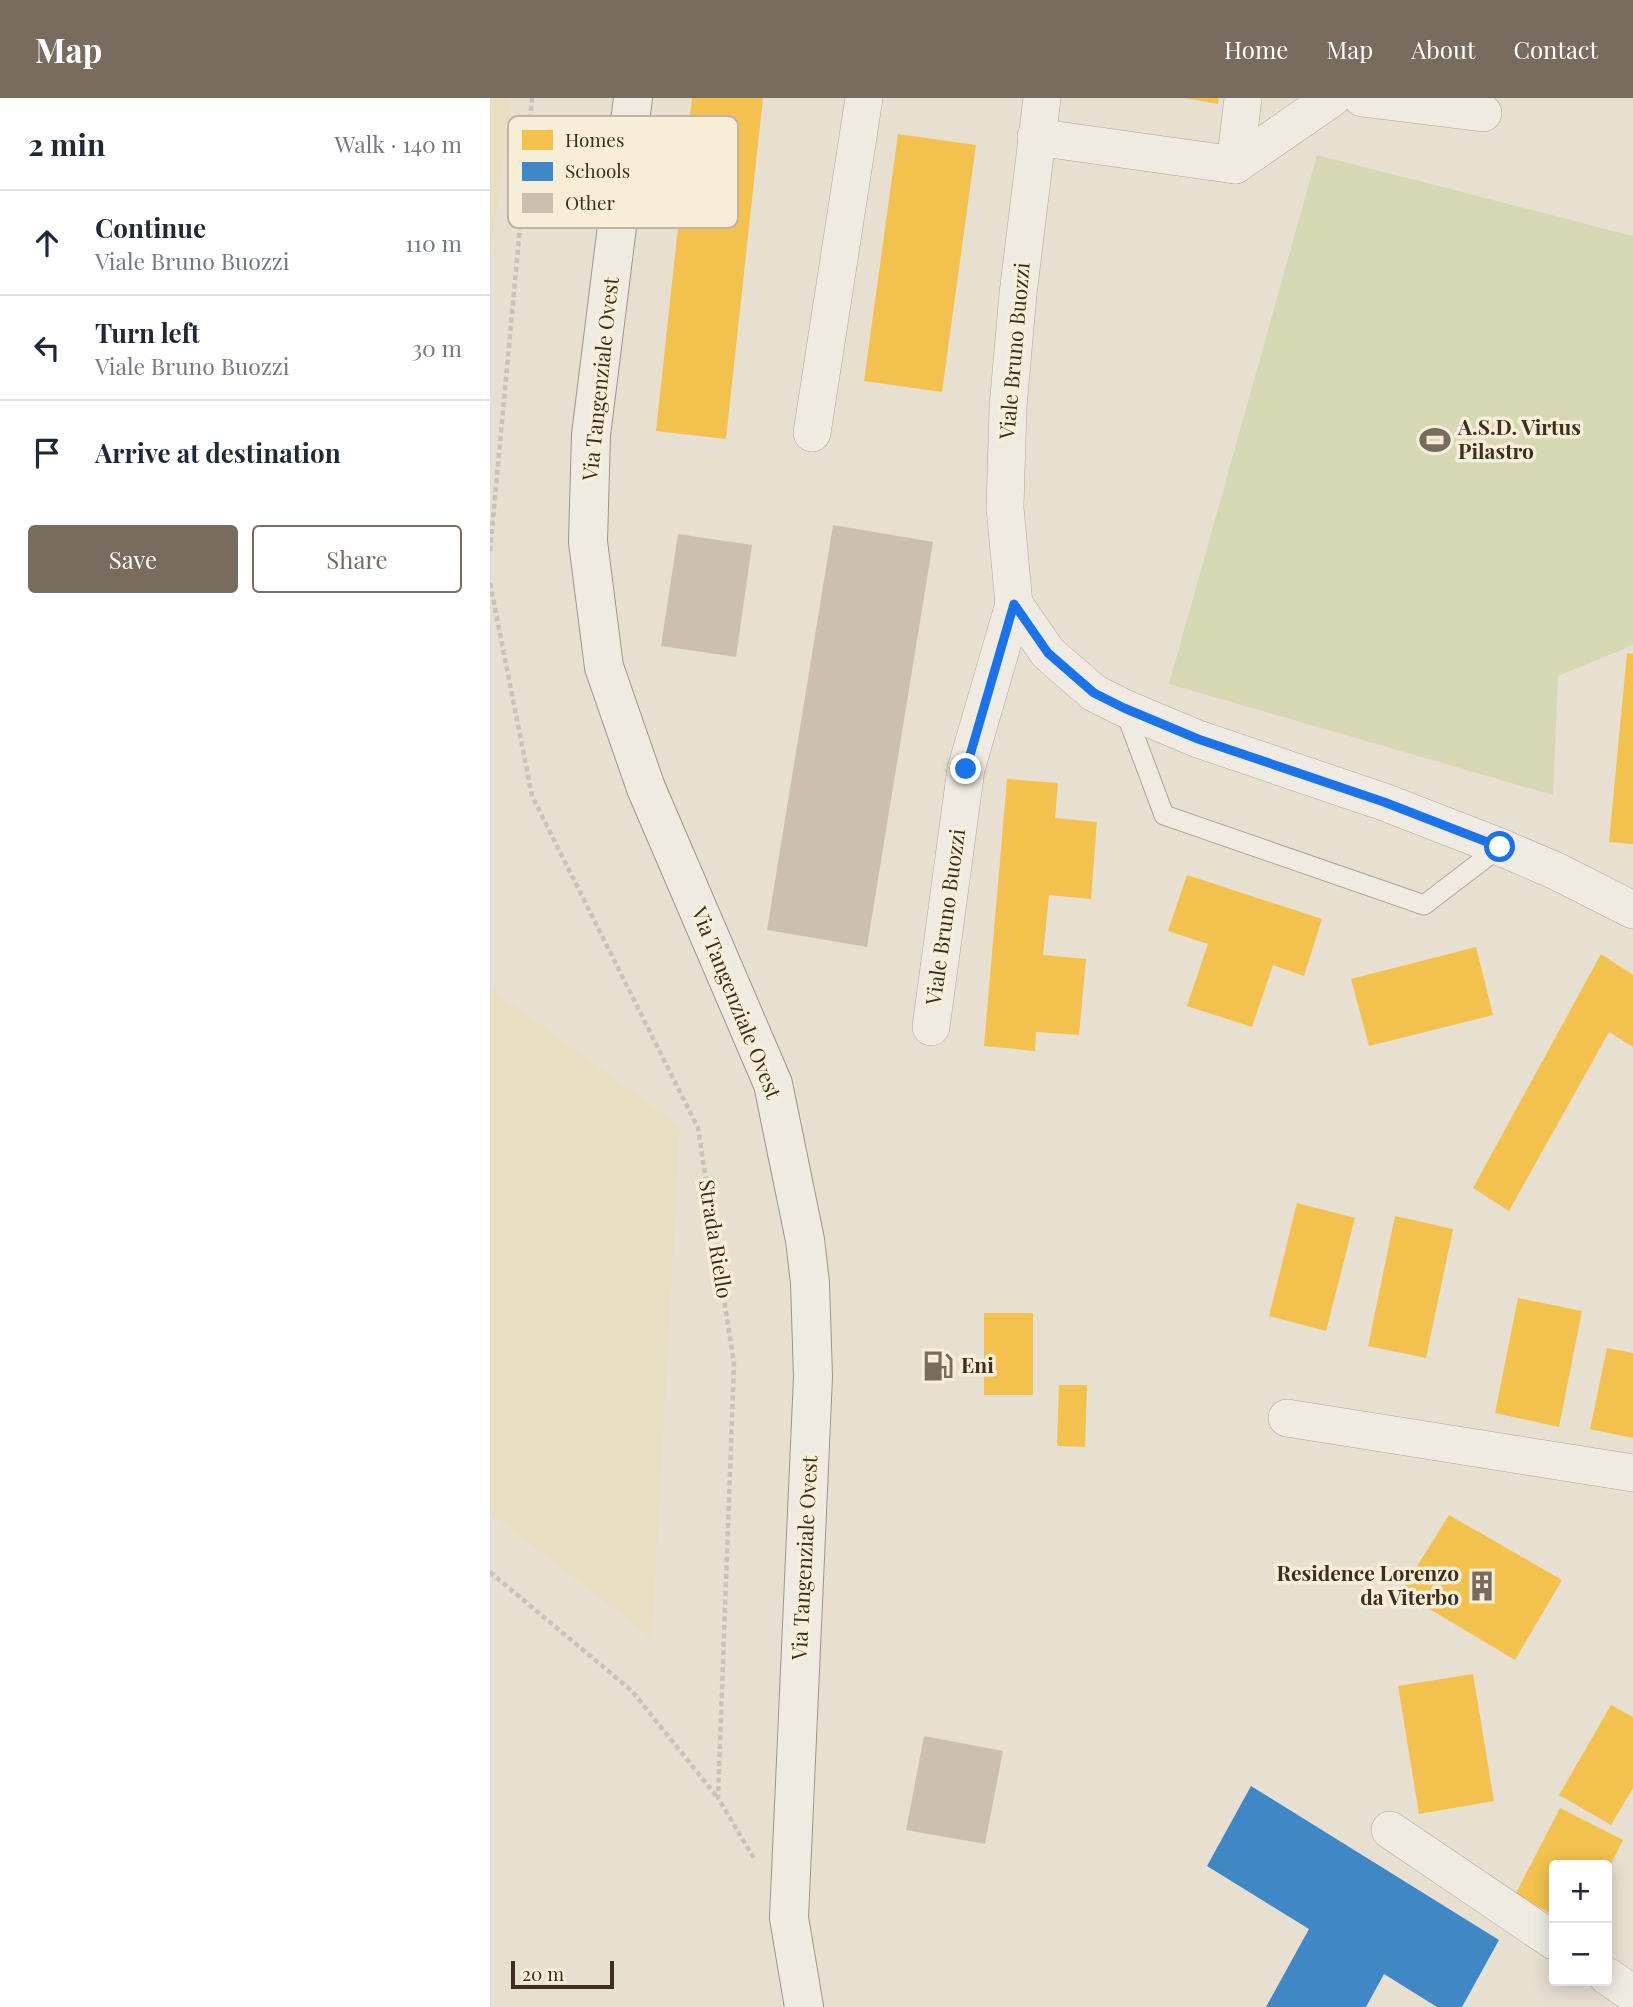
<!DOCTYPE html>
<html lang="en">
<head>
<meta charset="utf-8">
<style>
  :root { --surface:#fff; --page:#f6f6f7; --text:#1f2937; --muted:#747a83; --line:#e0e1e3; --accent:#786c5e }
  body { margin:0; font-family:"Playfair Display",serif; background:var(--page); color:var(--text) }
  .controls { position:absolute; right:21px; bottom:21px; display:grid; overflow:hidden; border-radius:7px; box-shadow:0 4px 18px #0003 }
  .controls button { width:63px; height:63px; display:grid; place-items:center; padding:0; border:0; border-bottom:2px solid var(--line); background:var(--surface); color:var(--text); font:35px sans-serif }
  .scale { position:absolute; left:21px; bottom:18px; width:103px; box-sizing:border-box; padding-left:7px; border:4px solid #3d2e20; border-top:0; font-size:19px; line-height:24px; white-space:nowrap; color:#3d2e20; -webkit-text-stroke:5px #f7eed8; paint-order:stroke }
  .stop { position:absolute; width:21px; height:21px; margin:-16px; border:5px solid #1a73e8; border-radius:50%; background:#fff }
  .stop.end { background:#1a73e8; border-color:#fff; box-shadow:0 2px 7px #0008 }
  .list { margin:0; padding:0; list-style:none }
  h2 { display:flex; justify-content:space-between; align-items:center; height:91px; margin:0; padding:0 28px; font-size:30px }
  h2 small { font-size:23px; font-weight:400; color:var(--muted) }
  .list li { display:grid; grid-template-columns:46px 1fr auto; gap:21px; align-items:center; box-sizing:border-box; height:105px; padding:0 28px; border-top:2px solid var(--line) }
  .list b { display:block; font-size:26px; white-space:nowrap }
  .list p { margin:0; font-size:23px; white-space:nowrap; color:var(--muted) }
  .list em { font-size:23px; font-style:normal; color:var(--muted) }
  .actions { display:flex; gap:14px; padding:21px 28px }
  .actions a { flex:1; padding:16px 0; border:2px solid var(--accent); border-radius:7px; text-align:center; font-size:24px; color:var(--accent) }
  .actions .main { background:var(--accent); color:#fff }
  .icon { flex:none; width:38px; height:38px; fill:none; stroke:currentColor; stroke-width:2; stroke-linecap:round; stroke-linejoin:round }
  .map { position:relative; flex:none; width:1143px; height:1909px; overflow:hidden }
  header { display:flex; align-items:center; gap:42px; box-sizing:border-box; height:98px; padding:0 35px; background:var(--accent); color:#fff }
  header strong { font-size:33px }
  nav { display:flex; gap:38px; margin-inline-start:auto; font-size:24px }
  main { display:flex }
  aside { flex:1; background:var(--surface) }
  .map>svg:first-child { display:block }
</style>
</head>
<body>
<header>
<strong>Map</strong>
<nav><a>Home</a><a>Map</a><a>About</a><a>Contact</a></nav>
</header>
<main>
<aside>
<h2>2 min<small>Walk · 140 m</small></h2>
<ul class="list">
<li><svg class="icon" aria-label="ahead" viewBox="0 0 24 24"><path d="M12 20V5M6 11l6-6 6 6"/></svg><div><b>Continue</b><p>Viale Bruno Buozzi</p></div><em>110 m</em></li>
<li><svg class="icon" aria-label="left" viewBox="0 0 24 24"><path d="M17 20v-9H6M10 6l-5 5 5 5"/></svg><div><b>Turn left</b><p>Viale Bruno Buozzi</p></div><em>30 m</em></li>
<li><svg class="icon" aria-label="arrive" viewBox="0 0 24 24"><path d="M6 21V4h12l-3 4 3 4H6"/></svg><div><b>Arrive at destination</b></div></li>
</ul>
<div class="actions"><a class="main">Save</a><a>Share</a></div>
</aside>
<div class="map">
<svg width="1143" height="1909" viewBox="0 0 1143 1909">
  <rect width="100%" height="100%" fill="#e7e0d1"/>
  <g fill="#e6dfc2">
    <polygon points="0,0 21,0 0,164"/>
    <polygon points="0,890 190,1028 162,1541 0,1415"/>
  </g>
  <polygon fill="#d6d7b3" points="827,57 1143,138 1143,547 1068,578 1063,697 679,586"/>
  <g fill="#f2c14e">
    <polygon points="202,0 273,0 236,341 166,333"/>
    <polygon points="694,0 729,0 728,6"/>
    <polygon points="408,36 486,47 452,294 374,283"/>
    <polygon points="1137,555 1143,556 1143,746 1119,744"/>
    <polygon points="517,681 568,685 565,720 607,724 601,801 559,797 553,857 596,861 589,937 546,934 545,953 494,948"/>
    <polygon points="697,777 832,821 814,878 783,867 762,929 697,908 718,846 678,833"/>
    <polygon points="986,849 1003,917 879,948 861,881"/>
    <polygon points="1111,856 1143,877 1143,949 1119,934 1019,1113 983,1090"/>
    <polygon points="807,1105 865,1120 836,1233 779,1218"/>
    <polygon points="905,1118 963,1131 936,1260 878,1248"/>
    <polygon points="1028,1200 1092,1213 1069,1329 1005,1315"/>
    <rect x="494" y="1215" width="49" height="82"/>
    <polygon points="1117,1250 1143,1255 1143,1340 1100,1331"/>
    <polygon points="569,1287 597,1287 595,1349 567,1348"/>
    <polygon points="959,1417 1072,1482 1025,1562 911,1494"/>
    <polygon points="983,1576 1004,1703 929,1716 908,1588"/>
    <polygon points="1121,1607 1143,1619 1143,1690 1121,1727 1069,1697"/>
    <polygon points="1070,1710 1133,1742 1117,1774 1117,1767 1064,1767 1064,1817 1025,1797"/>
  </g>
  <polygon fill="#3f88c5" points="761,1688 1009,1842 972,1909 947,1909 894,1876 876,1909 776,1909 819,1831 717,1768"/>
  <g fill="#cbbfb2">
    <polygon points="343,427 443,444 377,849 277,832"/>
    <polygon points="188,436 262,447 246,559 171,548"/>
    <polygon points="434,1638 513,1653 495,1746 416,1732"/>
  </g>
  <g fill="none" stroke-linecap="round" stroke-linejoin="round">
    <g stroke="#ada599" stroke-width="21">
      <polyline id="lane" points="634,610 674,717 934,807 1010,749"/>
    </g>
    <g stroke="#ada599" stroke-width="38">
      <g id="street">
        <polyline points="552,0 528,196 518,309 515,410 524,506 558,555 604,595 634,610 708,641 894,704 1010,749 1066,773 1143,812"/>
        <polyline points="872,0 993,15"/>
        <polyline points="546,39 745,67 842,0"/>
        <polyline points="745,67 753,0"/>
        <polyline points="322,335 374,0"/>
        <polyline points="441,929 476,671 524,506"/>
        <polyline points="797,1320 1143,1375"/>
        <polyline points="900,1732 1064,1843"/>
        <polyline points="1117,1878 1143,1896"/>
      </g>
    </g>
    <g stroke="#9c958a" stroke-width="40">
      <polyline id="secondary" points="143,0 101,337 98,444 114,569 156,690 283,986 315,1142 320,1185 323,1279 299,1820 314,1909"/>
    </g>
    <g stroke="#c8c2b9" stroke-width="4.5" stroke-dasharray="5 3.5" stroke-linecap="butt">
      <polyline points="0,453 42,0"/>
      <polyline points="0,485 42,698 208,1030 244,1266 228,1700 265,1762"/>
      <polyline points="0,1474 142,1593 228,1700"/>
    </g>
    <use href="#lane" stroke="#efebe3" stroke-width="19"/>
    <use href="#street" stroke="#efebe3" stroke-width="37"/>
    <use href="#secondary" stroke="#efebe3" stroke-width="38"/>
  </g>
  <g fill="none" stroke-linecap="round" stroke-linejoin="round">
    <polyline stroke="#1a73e8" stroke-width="9" points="476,671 524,506 558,555 604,595 634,610 708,641 894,704 1010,749"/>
  </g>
  <defs>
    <g id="stadium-bare" transform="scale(2.415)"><path d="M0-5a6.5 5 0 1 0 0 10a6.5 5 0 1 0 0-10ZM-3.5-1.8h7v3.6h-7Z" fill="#786c5e" stroke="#f7eed8" stroke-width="2.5" paint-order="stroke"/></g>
    <g id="fuel-bare" transform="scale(2.415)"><path d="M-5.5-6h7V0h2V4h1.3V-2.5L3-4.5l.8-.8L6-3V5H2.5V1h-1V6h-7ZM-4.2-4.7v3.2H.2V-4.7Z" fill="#786c5e" stroke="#f7eed8" stroke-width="2.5" paint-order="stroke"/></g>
    <g id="building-bare" transform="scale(2.415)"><path d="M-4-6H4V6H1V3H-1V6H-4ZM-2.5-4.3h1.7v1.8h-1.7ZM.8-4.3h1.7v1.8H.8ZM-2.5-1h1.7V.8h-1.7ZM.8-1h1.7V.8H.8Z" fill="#786c5e" stroke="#f7eed8" stroke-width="2.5" paint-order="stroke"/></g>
  </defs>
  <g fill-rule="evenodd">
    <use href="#stadium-bare" x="945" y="342"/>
    <use href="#fuel-bare" x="448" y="1268"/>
    <use href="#building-bare" x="992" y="1488"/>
  </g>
  <g text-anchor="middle" stroke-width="7" stroke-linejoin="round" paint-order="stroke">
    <g font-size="21" fill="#3d2e20" stroke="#f7eed8">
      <text transform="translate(525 253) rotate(-85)" y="7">Viale Bruno Buozzi</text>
      <text transform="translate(111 281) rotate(-84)" y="7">Via Tangenziale Ovest</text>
      <text transform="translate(456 819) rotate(-82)" y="7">Viale Bruno Buozzi</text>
      <text transform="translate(246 905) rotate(68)" y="7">Via Tangenziale Ovest</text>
      <text transform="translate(225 1141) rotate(81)" y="7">Strada Riello</text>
      <text transform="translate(315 1460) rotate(-87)" y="7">Via Tangenziale Ovest</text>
    </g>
    <g font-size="21" font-weight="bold" fill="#3d2e20" stroke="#f7eed8" text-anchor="start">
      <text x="968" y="337">A.S.D. Virtus<tspan x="968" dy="24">Pilastro</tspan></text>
      <text x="471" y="1275">Eni</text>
      <text x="969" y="1483" text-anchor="end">Residence Lorenzo<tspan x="969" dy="24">da Viterbo</tspan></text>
    </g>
  </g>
  <rect x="18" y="18" width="230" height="112" rx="10" fill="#f7eed8" stroke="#bfb4a1" stroke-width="2"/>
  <rect x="32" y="32" width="31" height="20" fill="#f2c14e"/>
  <rect x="32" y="64" width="31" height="19" fill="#3f88c5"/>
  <rect x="32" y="95" width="31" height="20" fill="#cbbfb2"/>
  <g font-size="19" fill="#3d2e20">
    <text x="75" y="49">Homes</text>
    <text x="75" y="80">Schools</text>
    <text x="75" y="112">Other</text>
  </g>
</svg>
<div class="controls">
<button>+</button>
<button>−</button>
</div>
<div class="scale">20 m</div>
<div class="stop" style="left:1010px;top:749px"></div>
<div class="stop end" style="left:476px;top:671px"></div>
</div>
</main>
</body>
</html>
